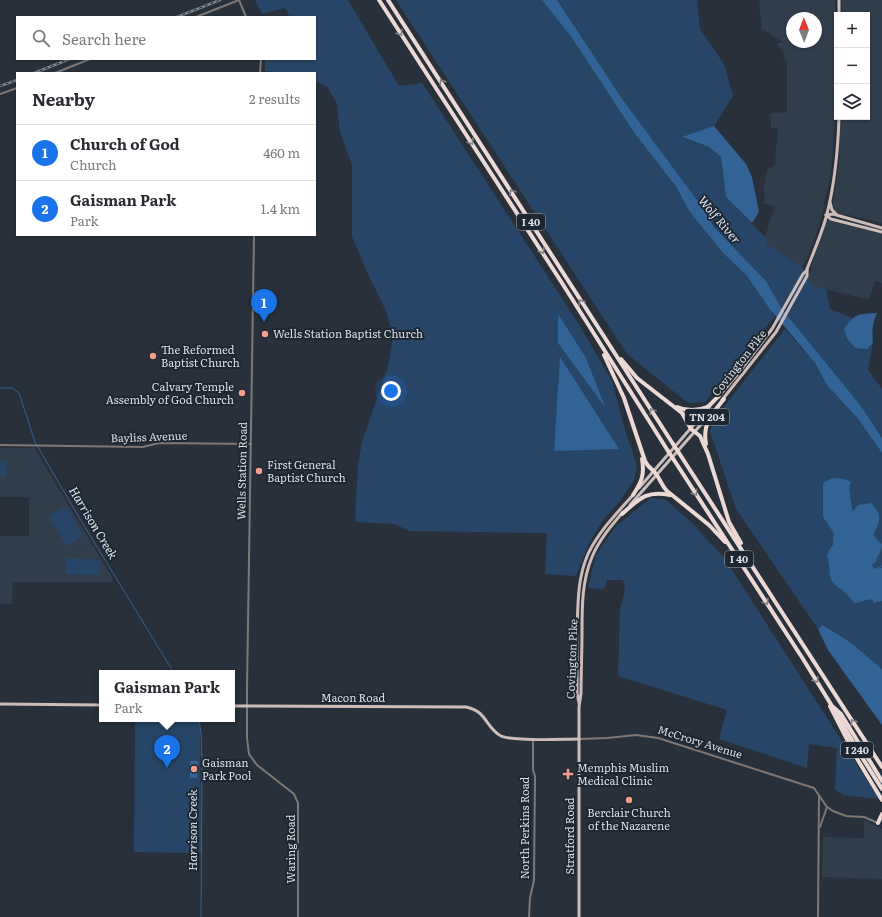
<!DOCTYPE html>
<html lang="en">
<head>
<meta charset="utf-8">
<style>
  :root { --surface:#fff; --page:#f7f7f7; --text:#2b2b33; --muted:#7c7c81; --line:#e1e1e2; --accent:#1a73e8 }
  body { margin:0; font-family:Literata,serif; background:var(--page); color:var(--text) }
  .controls { position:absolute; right:12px; top:12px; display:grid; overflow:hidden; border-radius:0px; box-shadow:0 1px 3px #0004 }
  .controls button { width:36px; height:36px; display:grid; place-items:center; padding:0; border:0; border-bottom:1px solid var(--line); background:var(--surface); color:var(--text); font:20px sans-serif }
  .compass { position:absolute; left:786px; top:12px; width:36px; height:36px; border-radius:50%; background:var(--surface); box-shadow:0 1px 3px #0004; rotate:359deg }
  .you { position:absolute; left:391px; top:391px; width:14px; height:14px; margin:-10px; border:3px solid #fff; border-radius:50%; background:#1a73e8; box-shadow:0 0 0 6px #1a73e833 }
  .badge { display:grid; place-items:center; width:26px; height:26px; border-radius:50%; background:var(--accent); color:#fff; font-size:13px; font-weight:700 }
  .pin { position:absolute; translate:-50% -33px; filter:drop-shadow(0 1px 2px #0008) }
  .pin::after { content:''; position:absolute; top:21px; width:14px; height:12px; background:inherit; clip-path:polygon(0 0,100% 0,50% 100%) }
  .popup { position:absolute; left:99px; top:670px; width:136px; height:52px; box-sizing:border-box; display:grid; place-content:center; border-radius:0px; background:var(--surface); filter:drop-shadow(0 1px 3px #0005); font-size:13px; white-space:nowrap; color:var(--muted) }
  .popup b { font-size:15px; color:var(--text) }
  .popup::after { content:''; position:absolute; left:50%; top:100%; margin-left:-8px; border:8px solid transparent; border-top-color:var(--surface) }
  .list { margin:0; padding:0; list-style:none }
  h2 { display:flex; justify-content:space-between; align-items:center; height:52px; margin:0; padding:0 16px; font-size:17px }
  h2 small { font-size:13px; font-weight:400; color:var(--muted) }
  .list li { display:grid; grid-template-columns:26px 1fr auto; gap:12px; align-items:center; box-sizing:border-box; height:56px; padding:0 16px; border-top:1px solid var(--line) }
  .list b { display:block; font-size:15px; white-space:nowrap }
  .list p { margin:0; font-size:13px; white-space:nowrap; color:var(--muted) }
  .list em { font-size:13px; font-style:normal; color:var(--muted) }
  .icon { flex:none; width:22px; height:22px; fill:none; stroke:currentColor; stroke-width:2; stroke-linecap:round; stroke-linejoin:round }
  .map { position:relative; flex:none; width:882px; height:917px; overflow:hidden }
  .search { position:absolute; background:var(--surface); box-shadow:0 1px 3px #0004; left:16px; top:16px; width:300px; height:44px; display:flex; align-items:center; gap:10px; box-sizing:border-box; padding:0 14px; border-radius:0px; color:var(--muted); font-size:15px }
  .panel { position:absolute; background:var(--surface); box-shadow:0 1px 3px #0004; left:16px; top:72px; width:300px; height:164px; border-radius:0px }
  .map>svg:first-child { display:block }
</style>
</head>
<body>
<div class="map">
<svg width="882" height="917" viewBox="0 0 882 917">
  <rect width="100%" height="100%" fill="#28313b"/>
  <g fill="#303d4b" fill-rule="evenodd">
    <path d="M718,0H835V106L832,161L829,183L819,226L808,256L802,267L768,245L765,237L775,206L763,203L765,193L763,192L767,170L775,165L776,144L778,142V128H771V113L787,112V60L784,59L783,51L778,46V43H785L771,35L770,33L762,30L759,0ZM792,18H816V42H792Z"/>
    <polygon points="842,0 882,0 882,223 832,211 839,163 840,117 867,117 867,15 842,15"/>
    <polygon points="825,219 882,234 882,283 875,281 869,300 814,286 808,278"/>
    <polygon points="0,448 34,448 112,577 113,582 13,582 12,604 0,604 0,536 29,536 29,497 0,497"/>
    <polygon points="864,820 882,829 882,879 822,877 823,837 864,838"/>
  </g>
  <g fill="#274667">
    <polygon points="255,0 348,0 399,86 422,83 578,323 612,381 622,420 637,466 634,480 620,501 603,520 589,543 576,576 545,574 547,533 409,531 395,524 355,522 358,465 362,442 388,367 393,336 386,311 366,270 352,236 352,165 340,132 337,104 327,86 315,81 315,73 279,73 265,71 265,59 315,59 315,17 290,17 285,8 262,14"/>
    <polygon points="396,0 542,0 572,38 633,131 677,188 689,211 723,253 747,276 775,316 705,402 688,403 627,354"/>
    <polygon points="557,0 697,0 700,29 724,64 733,96 714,126 682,138 709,147 721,157 726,197 765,237 768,245 802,267 814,286 826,289 830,309 852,318 844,329 867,349 873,343 868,370 882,389 882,438 861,406 782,309 766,281 714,227 700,204 623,100"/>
    <polygon points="785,329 815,363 827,385 859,420 882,453 882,669 850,642 824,625 818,629 736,509 710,431 716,417"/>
    <polygon points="0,461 7,461 6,477 0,476"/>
    <polygon points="651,498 666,500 692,523 725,559 879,799 843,795 835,789 837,748 809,744 807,768 719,739 727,710 618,676 620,610 625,589 623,580 607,580 604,589 588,588 596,555 615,527"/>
    <polygon points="66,506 83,536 66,546 49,516"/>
    <polygon points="66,558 100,560 100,575 65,574"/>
    <polygon points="135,719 200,719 201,853 134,852"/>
  </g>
  <g fill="#336294">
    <polygon points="542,0 557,0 623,100 700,204 714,227 766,281 782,309 861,406 882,438 882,453 859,420 827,385 815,363 769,308 747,276 723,253 689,211 677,188 633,131 572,38"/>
    <polygon points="714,126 746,164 752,177 759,212 752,223 726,197 721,157 709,147 682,137"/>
    <path d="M877,313C872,324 872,331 873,343L867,349L855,348L847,338L844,329C855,313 858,314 877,313Z"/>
    <polygon points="558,314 586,358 605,407 558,343"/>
    <polygon points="560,357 619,449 554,451"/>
    <path d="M833,478L844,479L851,482L849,488L852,509L853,511L858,505L871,503C882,515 881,520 873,535L882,544C882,553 877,554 876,562L873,564L872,565L875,569L882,568V601L873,603V600C867,598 862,603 855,603C851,600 850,597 847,594C842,589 834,586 831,579C828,571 831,564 827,557L828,552L833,545L834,533L823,517V483Z"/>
    <polygon points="823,625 850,642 882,669 882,725 828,650 818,629"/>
    <polygon points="190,761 198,761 197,778 190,778"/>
  </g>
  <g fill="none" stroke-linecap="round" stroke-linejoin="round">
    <g stroke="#336294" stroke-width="1">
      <polyline points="0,388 12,388 19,393 35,442 80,519 174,673"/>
      <polyline points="875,569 882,566"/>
      <polyline points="199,719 201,734 202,762 201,917"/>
    </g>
    <g stroke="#7e7775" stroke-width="2">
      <polyline points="239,0 246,17"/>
      <polyline points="196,17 239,0"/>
      <polyline points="55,73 90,59"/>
      <polyline points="260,73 261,59"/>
      <polyline points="0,94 17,88"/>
      <polyline points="254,235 247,689 247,738 249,754 257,765 294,794 298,803 298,917"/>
      <polyline points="0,445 143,447 159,443 251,444"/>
      <polyline points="579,739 607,738 636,735 658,738 814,788 827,807 833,811 846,816 864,817 878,823"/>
      <polyline points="820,827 827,807"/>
      <polyline points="529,917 530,898 534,880 535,776 533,770 533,739"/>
      <polyline points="818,917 819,796"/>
    </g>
    <g stroke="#cdbdba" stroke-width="3">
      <polyline points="839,0 839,15"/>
      <polyline points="830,202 832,210 836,214"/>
      <polyline points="826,215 831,219 882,232"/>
      <polyline points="826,215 833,214 882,228"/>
      <polyline points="718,397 736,376 772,329 803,274 807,270"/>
      <path d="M722,400L776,332L807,276V269C814,251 822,233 827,214C835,182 838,150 839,117"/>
      <polyline points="639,488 710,406"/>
      <polyline points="630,505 712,412"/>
      <path d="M579,703L577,693C577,673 577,653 577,632C578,606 577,579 588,554C599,531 617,513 634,494"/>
      <polyline points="0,704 102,705"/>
      <path d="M232,706L466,707C487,711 485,727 501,736C514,742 563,739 579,739"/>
      <path d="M579,917V707L581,693C581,673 582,652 582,632C582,606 582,581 592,557C599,540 611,526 623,512"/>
    </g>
    <g stroke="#ecd9d5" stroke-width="4">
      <polyline points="379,0 562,283 668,451"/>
      <polyline points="388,0 673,444"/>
      <path d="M604,355L624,398L645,461C649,469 652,468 656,474C660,479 662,486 667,491L709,525L725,542"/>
      <polyline points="621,359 637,378 682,413 691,429 700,436 708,454 729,522 741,543"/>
      <path d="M677,407C686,411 698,411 707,407C711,405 715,399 719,396"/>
      <path d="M706,444C702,424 712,414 724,399"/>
      <polyline points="679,453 882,767"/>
      <polyline points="674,460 803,659 832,706 841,714 882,781"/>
      <path d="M633,495C641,483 645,475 642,459"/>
      <path d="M622,514C639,499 646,490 670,495"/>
      <polyline points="830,706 856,757 882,800"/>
      <polyline points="836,712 858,751 882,789"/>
      <polyline points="878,823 882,814"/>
    </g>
    <g stroke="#7e858e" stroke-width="2.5">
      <g id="rail">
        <polyline points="177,17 220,0"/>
        <polyline points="34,73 70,59"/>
        <polyline points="0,86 17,80"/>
      </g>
    </g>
    <use href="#rail" stroke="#1e2731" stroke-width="1" stroke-dasharray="3" stroke-linecap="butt"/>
    <g stroke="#ecd9d5" stroke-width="4">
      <polyline points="673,444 679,453"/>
      <polyline points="668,451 674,460"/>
    </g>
  </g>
  <defs><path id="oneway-chevron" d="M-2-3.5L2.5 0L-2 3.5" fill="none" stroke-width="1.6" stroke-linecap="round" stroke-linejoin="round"/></defs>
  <g stroke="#858083">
    <use href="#oneway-chevron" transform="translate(400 33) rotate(57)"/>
    <use href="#oneway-chevron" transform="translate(442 82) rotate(-123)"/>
    <use href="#oneway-chevron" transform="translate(471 142) rotate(57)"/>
    <use href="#oneway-chevron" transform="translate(512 192) rotate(-122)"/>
    <use href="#oneway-chevron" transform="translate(542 251) rotate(57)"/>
    <use href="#oneway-chevron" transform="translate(581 302) rotate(-122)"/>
    <use href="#oneway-chevron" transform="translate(652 411) rotate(-123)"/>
    <use href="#oneway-chevron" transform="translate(695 493) rotate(57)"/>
    <use href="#oneway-chevron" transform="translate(766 602) rotate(57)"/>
    <use href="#oneway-chevron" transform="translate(816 680) rotate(58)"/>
    <use href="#oneway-chevron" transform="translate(853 722) rotate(-123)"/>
  </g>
  <g fill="#f49d8c" stroke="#1e2731" stroke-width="1.5">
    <circle cx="265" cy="334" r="4"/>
    <circle cx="153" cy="356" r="4"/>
    <circle cx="242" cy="393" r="4"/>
    <circle cx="259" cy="471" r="4"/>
    <circle cx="194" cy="769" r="4"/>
    <path d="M566 768h4v4h4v4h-4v4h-4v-4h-4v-4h4z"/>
    <circle cx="629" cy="800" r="4"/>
  </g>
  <g text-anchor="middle" stroke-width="4" stroke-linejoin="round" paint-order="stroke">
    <g fill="#1e2731" stroke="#a2a8b0" stroke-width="1">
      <rect x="517" y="214" width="28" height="16" rx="3"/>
      <rect x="685" y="409" width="44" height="16" rx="3"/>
      <rect x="725" y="551" width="28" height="16" rx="3"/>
      <rect x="841" y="742" width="32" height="16" rx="3"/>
    </g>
    <g font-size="10" font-weight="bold" fill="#dadfe6">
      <text x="531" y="226">I 40</text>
      <text x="707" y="421">TN 204</text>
      <text x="739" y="563">I 40</text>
      <text x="857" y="754">I 240</text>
    </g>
    <g font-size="11" fill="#dadfe6" stroke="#1e2731" text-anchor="start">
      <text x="273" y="338">Wells Station Baptist Church</text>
      <text x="161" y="354">The Reformed<tspan x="161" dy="13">Baptist Church</tspan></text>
      <text x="234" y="391" text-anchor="end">Calvary Temple<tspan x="234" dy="13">Assembly of God Church</tspan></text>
      <text x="267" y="469">First General<tspan x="267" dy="13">Baptist Church</tspan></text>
      <text x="202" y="767">Gaisman<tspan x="202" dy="13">Park Pool</tspan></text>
      <text x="577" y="772">Memphis Muslim<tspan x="577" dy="13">Medical Clinic</tspan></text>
      <text x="629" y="817" text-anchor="middle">Berclair Church<tspan x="629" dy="13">of the Nazarene</tspan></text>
    </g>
    <g font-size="11" fill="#dadfe6" stroke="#1e2731">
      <text transform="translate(739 363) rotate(-52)" y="4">Covington Pike</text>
      <text transform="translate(149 437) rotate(-2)" y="4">Bayliss Avenue</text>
      <text transform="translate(242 471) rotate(-89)" y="4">Wells Station Road</text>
      <text transform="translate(572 659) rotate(-88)" y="4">Covington Pike</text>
      <text x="353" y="702">Macon Road</text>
      <text transform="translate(700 742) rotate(17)" y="4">McCrory Avenue</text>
      <text transform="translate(525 828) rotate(-90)" y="4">North Perkins Road</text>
      <text transform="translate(570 836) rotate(-90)" y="4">Stratford Road</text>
      <text transform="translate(291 849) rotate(-90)" y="4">Waring Road</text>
    </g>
    <g font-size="12" font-style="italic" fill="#d8e6f5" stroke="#1e2731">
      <text transform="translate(719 220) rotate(50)" y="4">Wolf River</text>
      <text transform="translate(93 523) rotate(59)" y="4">Harrison Creek</text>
      <text transform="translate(193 830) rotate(-90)" y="4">Harrison Creek</text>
    </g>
  </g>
</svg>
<div class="controls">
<button>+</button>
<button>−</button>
<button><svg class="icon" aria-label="layers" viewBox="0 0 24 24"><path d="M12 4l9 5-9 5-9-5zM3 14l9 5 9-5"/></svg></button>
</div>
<svg class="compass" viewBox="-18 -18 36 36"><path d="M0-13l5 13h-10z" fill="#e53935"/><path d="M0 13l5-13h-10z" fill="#7c7c81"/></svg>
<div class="you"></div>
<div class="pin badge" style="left:264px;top:322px">1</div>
<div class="pin badge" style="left:167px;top:768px">2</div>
<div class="popup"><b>Gaisman Park</b>Park</div>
<div class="search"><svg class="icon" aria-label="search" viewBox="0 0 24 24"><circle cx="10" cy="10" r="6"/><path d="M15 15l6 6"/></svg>Search here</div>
<section class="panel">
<h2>Nearby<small>2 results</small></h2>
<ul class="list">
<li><span class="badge">1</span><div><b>Church of God</b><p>Church</p></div><em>460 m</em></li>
<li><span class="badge">2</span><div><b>Gaisman Park</b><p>Park</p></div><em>1.4 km</em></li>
</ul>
</section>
</div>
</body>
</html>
